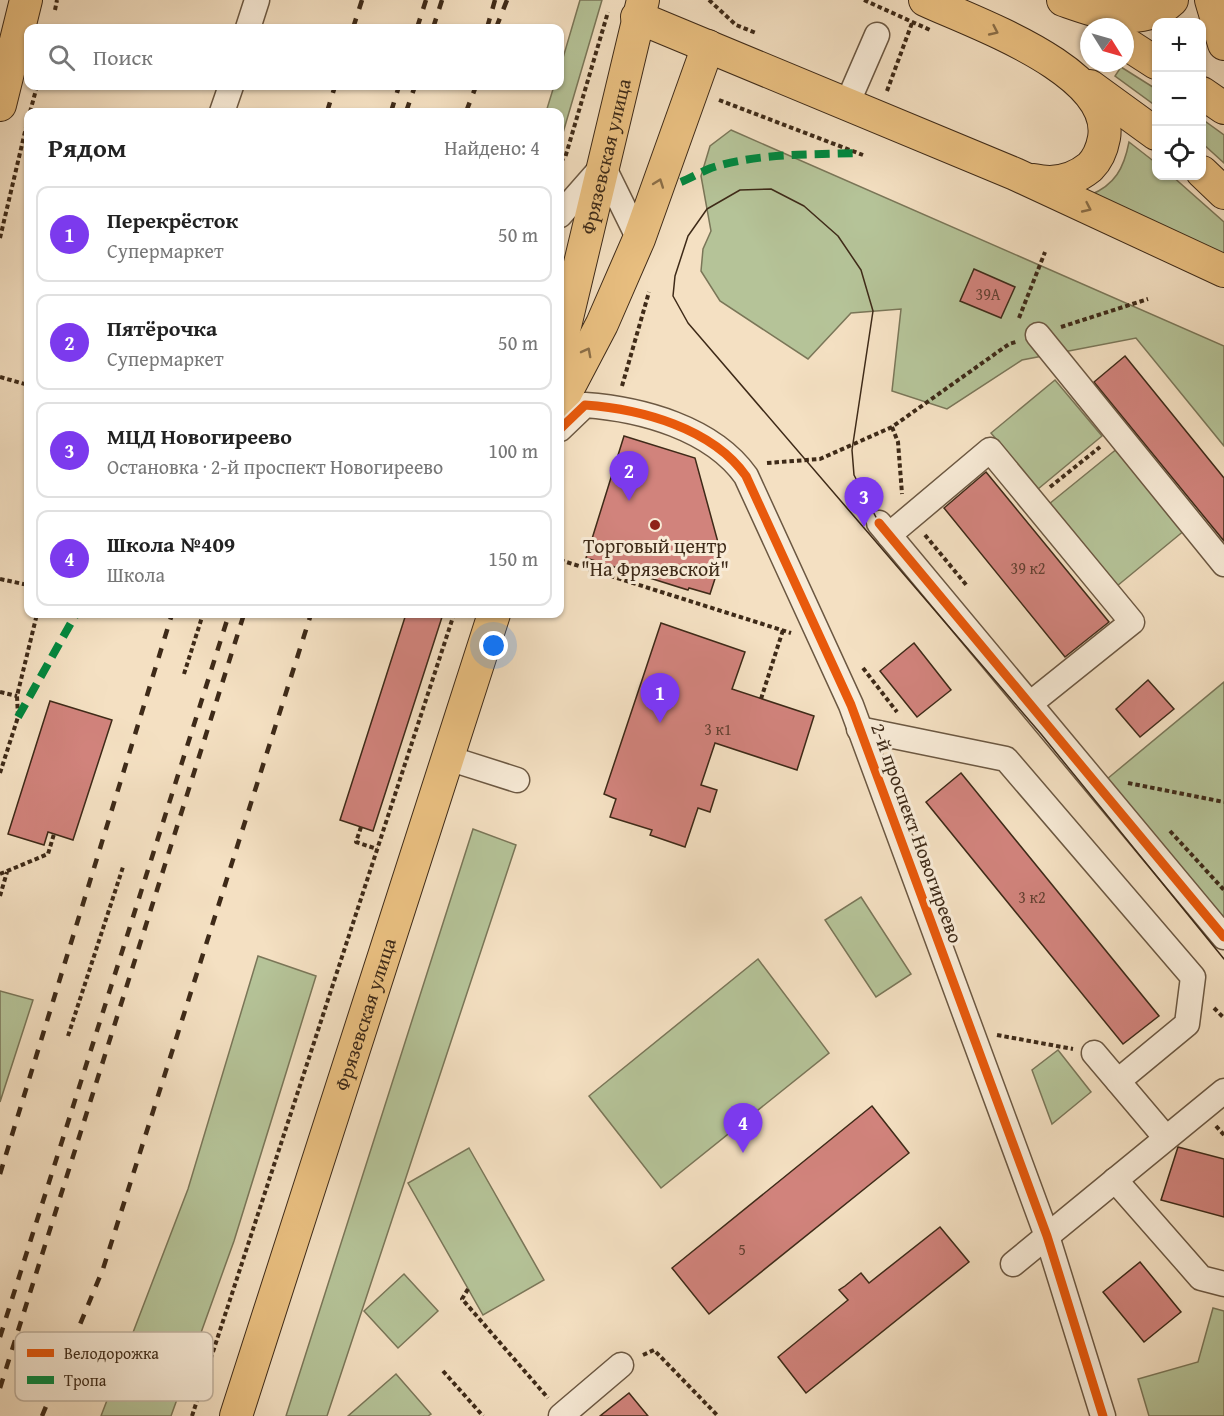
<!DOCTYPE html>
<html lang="ru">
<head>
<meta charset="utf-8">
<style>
  :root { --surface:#fff; --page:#f6f6f6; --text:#222; --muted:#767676; --line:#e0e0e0; --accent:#7c3aed }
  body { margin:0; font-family:"Gentium Book Plus",serif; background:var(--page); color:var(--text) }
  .controls { position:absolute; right:18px; top:18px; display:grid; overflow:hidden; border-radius:12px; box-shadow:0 2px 4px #0004 }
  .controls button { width:54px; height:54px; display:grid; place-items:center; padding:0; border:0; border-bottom:2px solid var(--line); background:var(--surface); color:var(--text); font:30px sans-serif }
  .compass { position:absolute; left:1080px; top:18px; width:54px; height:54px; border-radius:50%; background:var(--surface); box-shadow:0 2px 4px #0004; rotate:127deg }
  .you { position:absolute; left:494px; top:646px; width:21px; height:21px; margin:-15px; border:4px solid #fff; border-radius:50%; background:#1a73e8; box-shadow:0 0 0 9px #1a73e833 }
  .badge { display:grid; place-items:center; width:39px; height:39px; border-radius:50%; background:var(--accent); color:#fff; font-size:20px; font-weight:700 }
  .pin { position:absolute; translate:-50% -50px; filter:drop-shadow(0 2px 3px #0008) }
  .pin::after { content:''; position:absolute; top:32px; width:21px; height:18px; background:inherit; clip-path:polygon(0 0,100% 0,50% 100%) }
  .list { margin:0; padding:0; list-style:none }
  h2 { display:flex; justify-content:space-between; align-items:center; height:78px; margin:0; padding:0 24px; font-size:26px }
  h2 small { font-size:20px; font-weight:400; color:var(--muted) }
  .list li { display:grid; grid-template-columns:39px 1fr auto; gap:18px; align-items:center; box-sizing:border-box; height:96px; margin:0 12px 12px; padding:0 12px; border:2px solid var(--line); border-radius:12px }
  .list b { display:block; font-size:22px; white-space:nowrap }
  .list p { margin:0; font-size:20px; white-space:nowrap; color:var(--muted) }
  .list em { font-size:20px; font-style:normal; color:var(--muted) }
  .icon { flex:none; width:33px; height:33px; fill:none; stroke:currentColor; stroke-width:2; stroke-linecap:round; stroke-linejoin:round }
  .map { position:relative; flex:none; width:1224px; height:1416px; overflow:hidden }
  .search { position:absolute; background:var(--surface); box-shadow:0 2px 4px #0004; left:24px; top:24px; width:540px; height:66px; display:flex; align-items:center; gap:15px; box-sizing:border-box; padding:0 21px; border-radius:12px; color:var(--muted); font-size:22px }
  .panel { position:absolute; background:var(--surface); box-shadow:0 2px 4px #0004; left:24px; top:108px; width:540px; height:510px; border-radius:12px }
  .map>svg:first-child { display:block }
</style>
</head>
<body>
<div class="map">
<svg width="1224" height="1416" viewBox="0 0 1224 1416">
  <rect width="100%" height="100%" fill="#f4e0c2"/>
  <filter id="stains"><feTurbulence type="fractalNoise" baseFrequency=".00333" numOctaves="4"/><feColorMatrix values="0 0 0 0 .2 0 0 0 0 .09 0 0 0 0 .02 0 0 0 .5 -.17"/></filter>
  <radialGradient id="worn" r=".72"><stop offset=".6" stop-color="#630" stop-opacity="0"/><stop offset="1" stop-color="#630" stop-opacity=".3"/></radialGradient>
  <g fill="#b5c398" stroke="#7a7658" stroke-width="1.5">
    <polygon points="580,0 602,0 560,143 560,112 546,112 554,86 560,86 560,68"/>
    <polygon points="1121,67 1156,89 1156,106 1115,76"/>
    <polygon points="1202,119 1224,135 1224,163 1202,143"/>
    <polygon points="731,130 1224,346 1224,446 1136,338 1022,360 947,409 892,391 901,309 851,313 808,359 720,301 701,271 703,249 711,231 701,176 710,146"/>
    <path d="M1129,142L1156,163V176H1172L1224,222V257L1090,195C1115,185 1124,168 1129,142Z"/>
    <polygon points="1055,380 1102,436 1038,489 991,433"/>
    <polygon points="1118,448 1185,530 1117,586 1049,504"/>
    <polygon points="1224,682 1224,922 1107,779"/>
    <polygon points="473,829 516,845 327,1416 286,1416"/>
    <polygon points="861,897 911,974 876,997 825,920"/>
    <polygon points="258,956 316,976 234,1241 171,1416 101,1416 188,1189"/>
    <polygon points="758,959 829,1053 661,1188 589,1096"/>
    <polygon points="0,991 33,1000 0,1102"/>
    <polygon points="1058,1050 1091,1092 1052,1124 1032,1070"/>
    <polygon points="469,1148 544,1280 483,1315 408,1183"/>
    <polygon points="404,1274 438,1311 398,1348 364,1311"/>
    <polygon points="1213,1308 1224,1311 1224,1416 1149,1416 1138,1379 1198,1362"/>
    <polygon points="396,1374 431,1414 428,1416 348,1416"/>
  </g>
  <g fill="#d1837c" stroke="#3e2a18" stroke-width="1.5">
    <polygon points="974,269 1015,287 1001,318 960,301"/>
    <polygon points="1125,356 1224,478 1224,541 1094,382"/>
    <polygon points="624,436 695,458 722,557 710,594 689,588 688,590 586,558"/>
    <polygon points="986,472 1109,622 1065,657 944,508"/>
    <polygon points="406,614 443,614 373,831 340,820"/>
    <polygon points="661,623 745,652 732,689 814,716 797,770 715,743 701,785 717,790 710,812 698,808 685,847 650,835 652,830 610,817 616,799 604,794"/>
    <polygon points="914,643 951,690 917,717 880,671"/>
    <polygon points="1148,680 1174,709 1140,737 1116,709"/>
    <polygon points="50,701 112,720 73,840 48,832 44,845 8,834"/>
    <polygon points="961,773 1159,1016 1123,1044 926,802"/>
    <polygon points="872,1106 909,1153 709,1314 672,1268"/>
    <polygon points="1178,1147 1224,1159 1224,1217 1161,1200"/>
    <polygon points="940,1227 969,1262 806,1393 778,1357 848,1300 839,1290 845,1286 861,1273 869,1283"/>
    <polygon points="1140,1262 1181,1312 1144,1342 1103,1292"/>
    <polygon points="629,1393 648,1416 600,1416"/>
  </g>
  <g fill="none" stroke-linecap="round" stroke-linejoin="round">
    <g stroke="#6c5842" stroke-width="27">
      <g id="minor">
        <polyline points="248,28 257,0"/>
        <polyline points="847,104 877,35"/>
        <polyline points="222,112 231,86"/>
        <polyline points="560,215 603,166 639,239"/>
        <polyline points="1038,335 1224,564"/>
        <path d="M560,429L585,405C641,409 712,428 746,476L851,705L1047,1236L1103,1416"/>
        <polyline points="879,523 1224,937"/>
        <polyline points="889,535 990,450 1132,622 1031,703"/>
        <polyline points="859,729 1006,759 1193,977 1187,1024 1118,1081"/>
        <polyline points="448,758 517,780"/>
        <polyline points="1094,1053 1166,1138"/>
        <polyline points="1115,1180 1201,1278 1224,1284"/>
        <polyline points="1013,1264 1224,1091"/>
        <polyline points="561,1416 621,1365"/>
      </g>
    </g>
    <g stroke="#3e2a18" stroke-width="34">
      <g id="major">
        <path d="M925,0C974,23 1115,71 1104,138C1102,149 1098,159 1090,167C1074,180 1055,185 1034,180"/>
        <path d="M1063,0C1098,12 1141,29 1172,0"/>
        <polyline points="1211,0 1224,44"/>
        <polyline points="637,17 1015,174 1224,271"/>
        <polyline points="1125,43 1156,63"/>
        <polyline points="1090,86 1156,134"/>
        <polyline points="1202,93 1224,108"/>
        <polyline points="0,105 26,0"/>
        <polyline points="1202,172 1224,193"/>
        <path id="s1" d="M560,347L643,0"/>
        <polyline points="560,404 602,324 639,239 708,46"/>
        <path id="s2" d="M236,1416L494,614"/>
      </g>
    </g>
    <g stroke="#3e2a18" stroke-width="4" stroke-dasharray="4.5 3" stroke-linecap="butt">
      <polyline points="709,0 736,25 756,33"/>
      <polyline points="55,10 57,0"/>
      <polyline points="887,91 912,23"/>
      <polyline points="719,100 863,155"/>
      <polyline points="30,112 37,86"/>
      <polyline points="560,160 565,158 608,12"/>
      <polyline points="0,238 28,119"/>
      <polyline points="1019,318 1045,252"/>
      <polyline points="1061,327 1148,299"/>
      <polyline points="0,377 28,385"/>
      <polyline points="622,386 649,292"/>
      <polyline points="892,427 898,442 902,494"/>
      <polyline points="767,463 820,459 892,427 1009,344 1016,342"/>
      <polyline points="1050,487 1100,447"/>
      <polyline points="925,535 968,587"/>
      <polyline points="560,560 791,633"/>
      <polyline points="0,579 28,585"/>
      <polyline points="863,668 897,712"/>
      <polyline points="184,674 203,614"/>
      <polyline points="0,692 17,696"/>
      <polyline points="761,699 783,630"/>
      <polyline points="0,773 18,717 17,696 37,614"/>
      <polyline points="1128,783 1224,802"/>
      <polyline points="361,827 356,842 377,849"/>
      <polyline points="1170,831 1224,890"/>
      <polyline points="0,874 48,854 54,834"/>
      <polyline points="0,896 7,872"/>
      <polyline points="1214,1008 1224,1018"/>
      <polyline points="997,1035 1073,1049"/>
      <polyline points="68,1036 123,867"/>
      <polyline points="1216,1126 1224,1135"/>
      <polyline points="468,1289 462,1299 548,1398"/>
      <polyline points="643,1355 654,1350 718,1416"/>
      <polyline points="443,1371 483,1416"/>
      <polyline points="192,1416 454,614"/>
    </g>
    <use href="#minor" stroke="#f8ebd7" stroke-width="24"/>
    <use href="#major" stroke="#eac081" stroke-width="32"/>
    <polyline stroke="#3e2a18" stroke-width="1.5" points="879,523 854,475 852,450 873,311 861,270 838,236 804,206 771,189 740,190 707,209 688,236 675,276 673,296 688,323 1041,734 1224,959"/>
    <g stroke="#3e2a18" stroke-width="4.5" stroke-dasharray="10 10" stroke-linecap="butt">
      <polyline points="353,28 362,0"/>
      <polyline points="417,28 426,0"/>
      <polyline points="433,28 442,0"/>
      <polyline points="487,28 495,0"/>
      <polyline points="496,28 507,0"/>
      <polyline points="327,112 335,86"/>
      <polyline points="391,112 399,86"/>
      <polyline points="406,112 415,86"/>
      <polyline points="466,112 476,86"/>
      <polyline points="0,1174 172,614"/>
      <polyline points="0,1337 229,614"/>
      <polyline points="0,1388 244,614"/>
      <polyline points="42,1416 103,1269 311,614"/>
    </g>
    <polyline stroke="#3e2a18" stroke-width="4" stroke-dasharray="4.5 3" stroke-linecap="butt" points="864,0 930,30"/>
    <g stroke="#00873e" stroke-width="8" stroke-dasharray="15 8" stroke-linecap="butt">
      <path d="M681,182C691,178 701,172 711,168C757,153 808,155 856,153"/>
      <polyline points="18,717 76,614"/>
    </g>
    <g stroke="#f8ebd7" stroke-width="13">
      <g id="cycleway">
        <path d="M560,429L585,405C641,409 712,428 746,476L851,705L1047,1236L1103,1416"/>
        <polyline points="879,523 1224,937"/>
      </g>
    </g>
    <use href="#cycleway" stroke="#e8590c" stroke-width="9"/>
  </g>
  <defs><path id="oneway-chevron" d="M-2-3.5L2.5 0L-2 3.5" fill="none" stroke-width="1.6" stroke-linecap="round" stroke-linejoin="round" transform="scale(1.5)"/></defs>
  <g stroke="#8b6e47">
    <use href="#oneway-chevron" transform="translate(994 31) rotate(25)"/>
    <use href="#oneway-chevron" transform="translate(659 183) rotate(-70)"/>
    <use href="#oneway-chevron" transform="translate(1087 208) rotate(25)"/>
    <use href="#oneway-chevron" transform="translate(587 352) rotate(-62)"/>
  </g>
  <circle fill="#8f2418" stroke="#f8ebd7" stroke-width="2" cx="655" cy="525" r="6"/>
  <g text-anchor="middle" stroke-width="6" stroke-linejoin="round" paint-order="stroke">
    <g font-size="16" fill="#634031">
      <text x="988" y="300">39А</text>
      <text x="1028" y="574">39 к2</text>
      <text x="718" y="735">3 к1</text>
      <text x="1032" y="903">3 к2</text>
      <text x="742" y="1255">5</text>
    </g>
    <g font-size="20" fill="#3e2a18" stroke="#f8ebd7">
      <text dy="7" stroke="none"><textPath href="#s1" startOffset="196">Фрязевская улица</textPath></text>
      <text transform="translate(917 833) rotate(70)" y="7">2-й проспект Новогиреево</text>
      <text dy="7" stroke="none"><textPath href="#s2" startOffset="422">Фрязевская улица</textPath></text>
    </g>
    <g font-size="20" fill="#3e2a18" stroke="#f8ebd7">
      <text x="655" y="553">Торговый центр<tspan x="655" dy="23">"На Фрязевской"</tspan></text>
    </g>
  </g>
  <rect x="15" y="1332" width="198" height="69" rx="9" fill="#f8ebd7" stroke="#c0b19e" stroke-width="1.5"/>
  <rect x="27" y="1349" width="27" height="8" fill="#e8590c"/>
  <rect x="27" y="1376" width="27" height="8" fill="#00873e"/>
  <g font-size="16" fill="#3e2a18">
    <text x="64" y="1359">Велодорожка</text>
    <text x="64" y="1386">Тропа</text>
  </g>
  <rect width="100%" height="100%" filter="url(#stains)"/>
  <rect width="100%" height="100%" fill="url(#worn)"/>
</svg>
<div class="controls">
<button>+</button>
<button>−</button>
<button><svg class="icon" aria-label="locate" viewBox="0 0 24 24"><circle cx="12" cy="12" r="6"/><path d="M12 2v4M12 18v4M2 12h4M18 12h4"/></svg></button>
</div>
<svg class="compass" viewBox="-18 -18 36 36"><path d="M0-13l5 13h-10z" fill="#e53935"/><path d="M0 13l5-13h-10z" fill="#767676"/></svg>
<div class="you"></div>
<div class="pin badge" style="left:660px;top:723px">1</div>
<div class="pin badge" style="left:629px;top:501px">2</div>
<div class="pin badge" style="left:864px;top:527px">3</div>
<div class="pin badge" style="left:743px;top:1153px">4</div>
<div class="search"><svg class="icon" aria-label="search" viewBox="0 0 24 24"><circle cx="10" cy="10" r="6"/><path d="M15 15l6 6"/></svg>Поиск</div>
<section class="panel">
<h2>Рядом<small>Найдено: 4</small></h2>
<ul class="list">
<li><span class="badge">1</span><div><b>Перекрёсток</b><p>Супермаркет</p></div><em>50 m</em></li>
<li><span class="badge">2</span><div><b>Пятёрочка</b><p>Супермаркет</p></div><em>50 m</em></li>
<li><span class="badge">3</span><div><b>МЦД Новогиреево</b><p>Остановка · 2-й проспект Новогиреево</p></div><em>100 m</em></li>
<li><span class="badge">4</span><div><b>Школа №409</b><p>Школа</p></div><em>150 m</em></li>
</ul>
</section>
</div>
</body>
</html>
